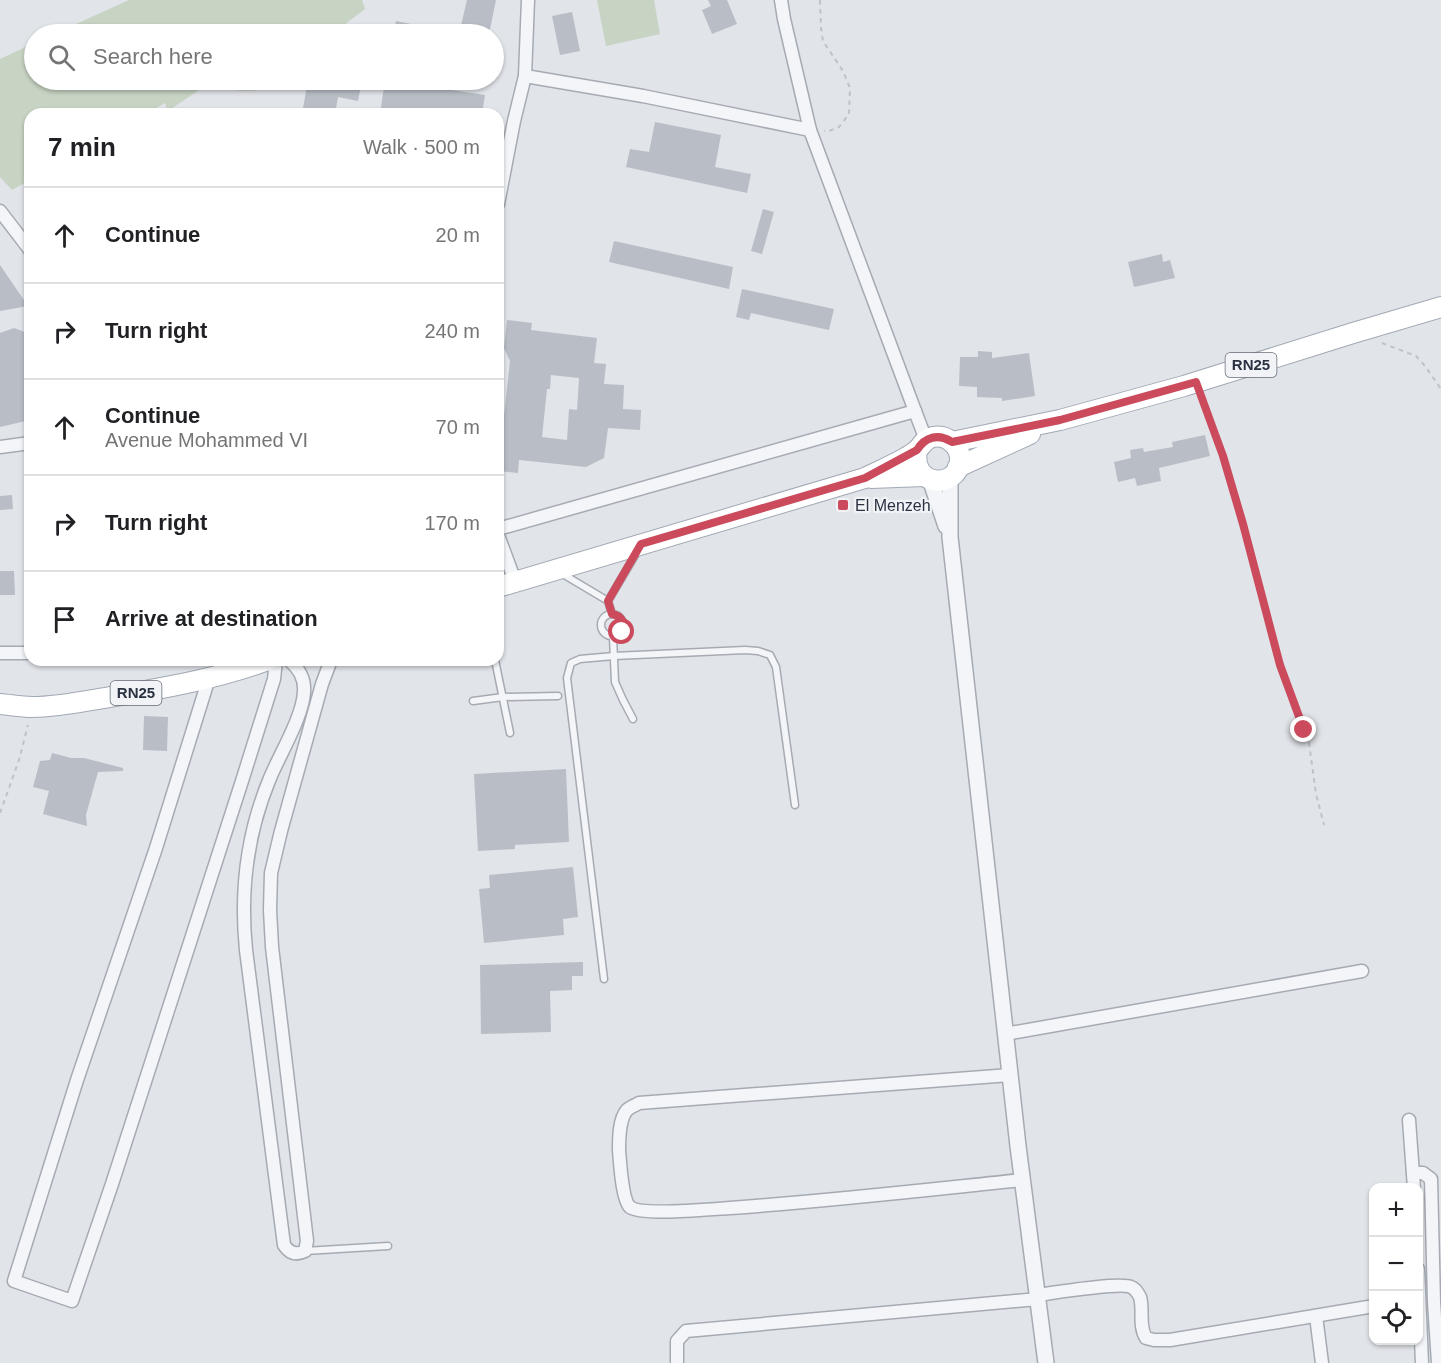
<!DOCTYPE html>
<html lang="en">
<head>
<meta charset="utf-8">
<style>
  :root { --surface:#fff; --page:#f6f6f6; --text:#202124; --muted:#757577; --line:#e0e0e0 }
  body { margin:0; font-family:Arial,sans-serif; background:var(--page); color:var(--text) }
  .controls { position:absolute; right:18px; bottom:18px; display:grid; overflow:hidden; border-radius:12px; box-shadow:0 2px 4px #0004 }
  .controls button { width:54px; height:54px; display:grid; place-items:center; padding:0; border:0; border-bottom:2px solid var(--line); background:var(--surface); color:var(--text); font:30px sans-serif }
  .stop { position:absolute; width:18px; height:18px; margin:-14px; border:4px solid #cb4a5c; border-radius:50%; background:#fff }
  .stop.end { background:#cb4a5c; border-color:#fff; box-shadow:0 2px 6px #0008 }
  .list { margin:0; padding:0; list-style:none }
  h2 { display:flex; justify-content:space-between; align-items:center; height:78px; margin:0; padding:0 24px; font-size:26px }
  h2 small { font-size:20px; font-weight:400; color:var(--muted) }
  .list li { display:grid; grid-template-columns:39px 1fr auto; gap:18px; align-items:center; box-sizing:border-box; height:96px; padding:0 24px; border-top:2px solid var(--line) }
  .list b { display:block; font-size:22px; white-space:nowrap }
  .list p { margin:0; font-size:20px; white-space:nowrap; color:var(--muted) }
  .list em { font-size:20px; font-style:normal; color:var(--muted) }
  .icon { flex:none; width:33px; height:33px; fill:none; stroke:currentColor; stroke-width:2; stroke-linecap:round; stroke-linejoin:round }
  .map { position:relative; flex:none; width:1441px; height:1363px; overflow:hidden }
  .search { position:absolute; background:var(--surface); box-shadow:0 2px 4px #0004; left:24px; top:24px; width:480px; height:66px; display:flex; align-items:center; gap:15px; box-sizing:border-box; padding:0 21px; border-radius:33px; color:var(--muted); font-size:22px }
  .panel { position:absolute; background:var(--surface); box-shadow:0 2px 4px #0004; left:24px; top:108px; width:480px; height:558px; border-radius:18px }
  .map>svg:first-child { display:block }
</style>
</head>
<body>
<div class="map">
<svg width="1441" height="1363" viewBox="0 0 1441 1363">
  <rect width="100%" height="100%" fill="#e1e4e9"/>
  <g fill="#c7d3c3">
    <polygon points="129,0 362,0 365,9 332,34 54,34"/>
    <polygon points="597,0 654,0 660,34 606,46"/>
    <path d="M34,43V80H280C262,98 228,89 205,86L168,111L165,103L146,114H30V180L12,190L0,177V59Z"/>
  </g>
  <g fill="#b9bec6" fill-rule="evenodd">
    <polygon points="467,0 496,0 489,34 459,34"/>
    <polygon points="708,0 727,0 737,24 712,34 702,10 711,6"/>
    <polygon points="572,12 580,51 560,55 552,16"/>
    <polygon points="396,21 436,29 436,34 393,34"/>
    <polygon points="308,80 362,80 358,101 338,97 335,114 302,114"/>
    <polygon points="385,80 485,95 482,114 429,114 409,111 409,114 380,114"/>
    <polygon points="655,122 721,135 715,167 751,174 747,193 626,167 630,149 649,152"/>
    <polygon points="763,209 774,212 762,254 751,251"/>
    <polygon points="614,241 733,267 729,289 609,262"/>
    <polygon points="1162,254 1163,262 1170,260 1175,278 1134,287 1128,262"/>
    <polygon points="0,265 28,306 0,311"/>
    <polygon points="742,289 834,309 829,330 751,313 749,320 736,317"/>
    <path d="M507,320L532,323L531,330L597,338L594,363L606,364L604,384L624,385L623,409L641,410L640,430L608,428L604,458L586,467L519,460L518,473L498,471L510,361L504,348ZM551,375L579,378L577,410L569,409L567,440L542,437L547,389H550Z"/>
    <polygon points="14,328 30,334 30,420 0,427 0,333"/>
    <polygon points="978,351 992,352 992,358 1029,353 1035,396 1002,401 1002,398 977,397 977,387 959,386 960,357 978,357"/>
    <polygon points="1205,435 1210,456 1159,468 1161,481 1137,486 1135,478 1118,482 1114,462 1131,458 1130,450 1143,448 1144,452 1173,447 1172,442"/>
    <polygon points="12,495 13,509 0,510 0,496"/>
    <polygon points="0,571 14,571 15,595 0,595"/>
    <polygon points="144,716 168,717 167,751 143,750"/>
    <polygon points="52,753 71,758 84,758 123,768 123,771 98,772 86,815 87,826 43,814 49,791 33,787 40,761 50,760"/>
    <polygon points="566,769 569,842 515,845 515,849 478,851 474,774"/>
    <polygon points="573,867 578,917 563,919 564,935 484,943 479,889 490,888 489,875"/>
    <polygon points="583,962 583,976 572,976 572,990 550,991 551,1032 481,1034 480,965"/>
  </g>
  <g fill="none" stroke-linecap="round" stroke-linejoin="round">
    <g stroke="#a6abb3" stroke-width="9">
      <g id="service">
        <polyline points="561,573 608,601 612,614"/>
        <polyline points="608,601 637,552"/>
        <circle cx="612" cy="625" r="11"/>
        <polyline points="613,637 615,682 623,700 633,719"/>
        <polyline points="495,660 510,733"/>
        <polyline points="473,701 503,697 558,696"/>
        <polyline points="604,979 567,678 571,663 580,659 614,656 745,650 758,651 770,655 776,667 795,805"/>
        <polyline points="305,1251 388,1246"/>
      </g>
    </g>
    <g stroke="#a6abb3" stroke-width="15">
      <g id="minor">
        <polyline points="525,76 643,96 810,130"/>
        <polyline points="498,204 514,121 525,76 528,0"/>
        <polyline points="0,211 30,250"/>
        <polyline points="915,411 926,440"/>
        <polyline points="0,447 30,443"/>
        <polyline points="498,529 915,411 810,130 784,19 781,0"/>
        <polyline points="498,535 515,581"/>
        <polyline points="0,653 30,653"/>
        <path d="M289,660C299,669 305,678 304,692C303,716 280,754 270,778C247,833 240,891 246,950L284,1245C290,1254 297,1255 305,1251L307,1241L272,947L270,910L271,873L281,831L322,684L331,660"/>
        <polyline points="209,678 156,848 77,1080 14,1281 72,1301 112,1184 242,781 274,679 276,660"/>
        <polyline points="1005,1034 1362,971"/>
        <path d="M1010,1075L639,1103C636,1105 630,1107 627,1110C619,1119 619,1138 619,1150C620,1161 622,1200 630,1207C641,1216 714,1209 730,1208C828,1201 925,1190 1022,1180"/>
        <polyline points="1409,1120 1414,1188"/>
        <polyline points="1413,1173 1423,1173 1431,1179 1434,1302 1438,1363"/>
        <polyline points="1418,1269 1422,1363"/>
        <path d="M1037,1295C1053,1293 1120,1282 1131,1287C1134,1288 1138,1293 1140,1297C1144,1310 1138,1325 1146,1338L1154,1340H1170L1374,1306"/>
        <polyline points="1316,1316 1322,1363"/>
        <polyline points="677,1363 677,1341 686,1331 1038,1299"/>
      </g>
    </g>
    <g stroke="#a6abb3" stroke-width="18">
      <g id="tertiary">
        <polyline points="950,477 950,537 1018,1146 1046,1363"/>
        <polyline points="930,479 946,526"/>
      </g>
    </g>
    <g stroke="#a1a9b5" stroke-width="22">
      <g id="primary">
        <polyline points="952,442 1060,420 1184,386 1353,333 1441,307"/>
        <polyline points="958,467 1030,434"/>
        <polyline points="871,478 924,476"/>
        <path d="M498,587L865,478C881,470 901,462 915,452C922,447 923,439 933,437C947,434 961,446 960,461C957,490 910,487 917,450"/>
        <path d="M0,704C11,705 22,707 32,707C57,707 86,701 110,697C164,688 217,679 268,660"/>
      </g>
    </g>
    <g stroke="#bfc2c8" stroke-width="2" stroke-dasharray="4.5 4.5" stroke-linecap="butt">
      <polyline points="820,0 821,28 823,41 843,71 850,88 849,114 839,127 829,131 824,131"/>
      <polyline points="1382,343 1416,356 1425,366 1441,389"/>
      <polyline points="1202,399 1223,456 1243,524 1280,665 1309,743 1316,794 1324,825"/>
      <polyline points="0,813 19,760 28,725"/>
    </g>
    <use href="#service" stroke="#f4f5f8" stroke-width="6"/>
    <use href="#minor" stroke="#f4f5f8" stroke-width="12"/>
    <use href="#tertiary" stroke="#f4f5f8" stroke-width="15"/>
    <use href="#primary" stroke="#fff" stroke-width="20"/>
  </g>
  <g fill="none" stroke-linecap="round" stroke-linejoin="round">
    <path stroke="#cb4a5c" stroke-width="8" d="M622,632C626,623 622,616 612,614L608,601L641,544L865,478L917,450C925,437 938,433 952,442L1060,420L1196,382L1223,456L1243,524L1280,665L1304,730"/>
  </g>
  <rect fill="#cb4a5c" stroke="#f1f3f7" stroke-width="2" x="837" y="499" width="12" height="12" rx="3"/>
  <g text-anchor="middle" stroke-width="4.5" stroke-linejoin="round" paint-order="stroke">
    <g fill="#f1f3f7" stroke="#666c78" stroke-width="1.5">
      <rect x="1225.5" y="353" width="51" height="24" rx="4.5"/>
      <rect x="110.5" y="681" width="51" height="24" rx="4.5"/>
    </g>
    <g font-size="15" font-weight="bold" fill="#2a3241">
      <text x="1251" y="370">RN25</text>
      <text x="136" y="698">RN25</text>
    </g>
    <g font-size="16" fill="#2a3241" stroke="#f1f3f7" text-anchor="start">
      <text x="855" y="511">El Menzeh</text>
    </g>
  </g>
</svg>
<div class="controls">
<button>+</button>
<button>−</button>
<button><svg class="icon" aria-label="locate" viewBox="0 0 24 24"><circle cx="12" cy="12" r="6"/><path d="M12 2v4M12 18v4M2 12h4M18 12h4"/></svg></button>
</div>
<div class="stop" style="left:622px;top:632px"></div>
<div class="stop end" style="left:1304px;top:730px"></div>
<div class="search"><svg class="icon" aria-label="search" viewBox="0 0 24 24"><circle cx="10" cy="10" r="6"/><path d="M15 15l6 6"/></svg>Search here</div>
<section class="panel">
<h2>7 min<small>Walk · 500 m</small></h2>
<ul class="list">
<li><svg class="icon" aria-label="ahead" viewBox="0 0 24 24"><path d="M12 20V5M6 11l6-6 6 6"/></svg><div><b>Continue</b></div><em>20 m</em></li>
<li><svg class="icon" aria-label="right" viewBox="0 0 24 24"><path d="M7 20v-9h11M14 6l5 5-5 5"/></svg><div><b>Turn right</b></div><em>240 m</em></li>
<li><svg class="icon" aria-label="ahead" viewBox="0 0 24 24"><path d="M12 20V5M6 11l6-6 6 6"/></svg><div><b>Continue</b><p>Avenue Mohammed VI</p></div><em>70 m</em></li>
<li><svg class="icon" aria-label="right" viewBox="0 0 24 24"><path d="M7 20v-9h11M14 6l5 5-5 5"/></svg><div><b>Turn right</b></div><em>170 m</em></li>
<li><svg class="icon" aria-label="arrive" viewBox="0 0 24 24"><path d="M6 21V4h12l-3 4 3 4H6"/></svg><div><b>Arrive at destination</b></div></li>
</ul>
</section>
</div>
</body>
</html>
